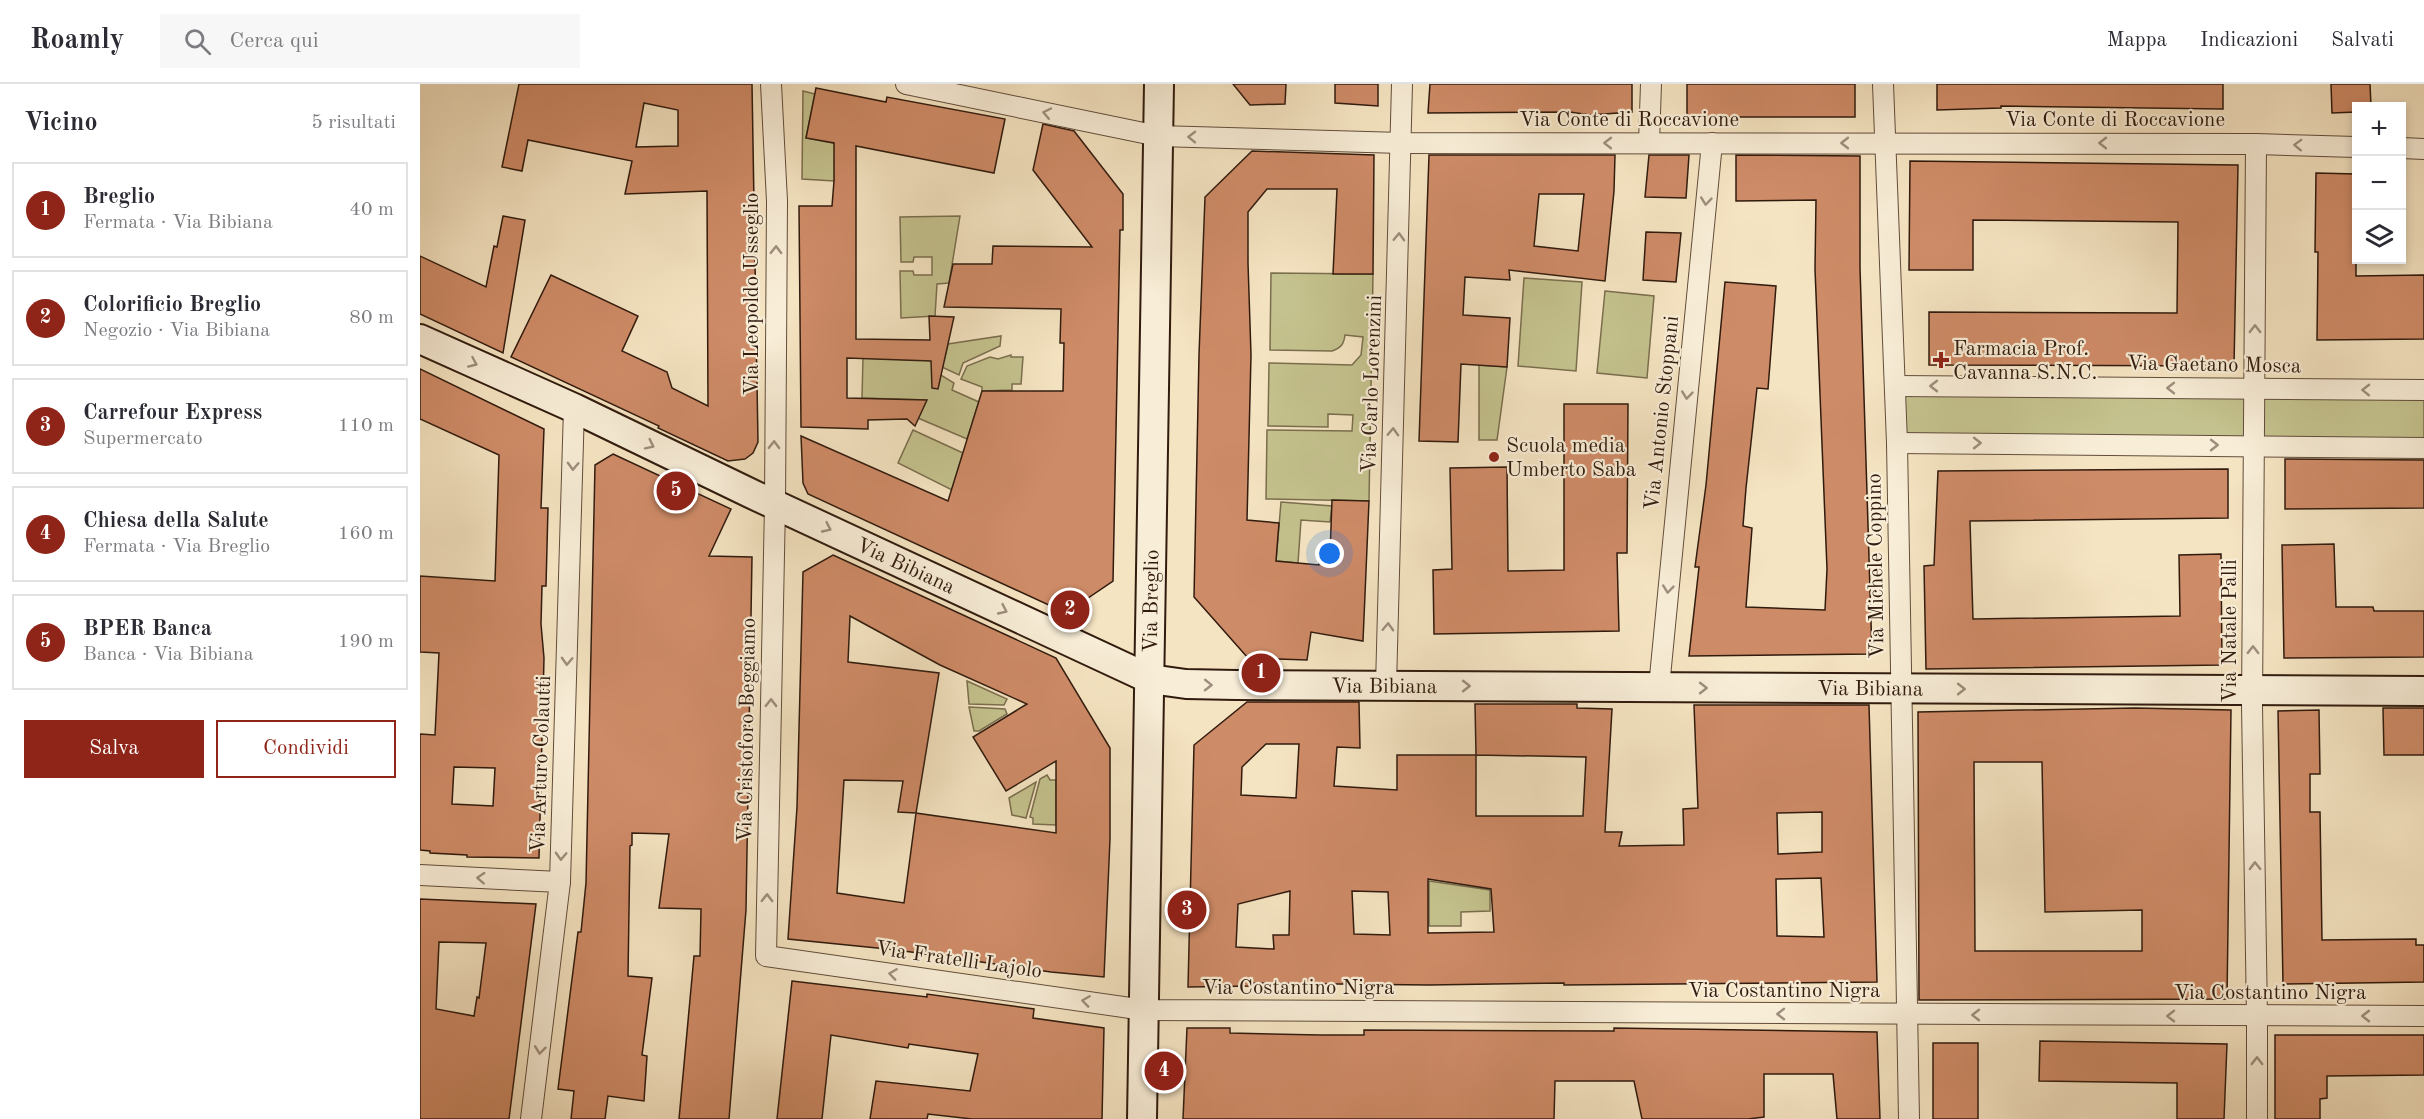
<!DOCTYPE html>
<html lang="it">
<head>
<meta charset="utf-8">
<style>
  :root { --surface:#fff; --page:#f7f7f7; --text:#2b2b33; --muted:#7c7c81; --line:#e1e1e2; --accent:#8f2418 }
  body { margin:0; font-family:"Old Standard TT",serif; background:var(--page); color:var(--text) }
  .controls { position:absolute; right:18px; top:18px; display:grid; overflow:hidden; border-radius:0px; box-shadow:0 3px 9px #0003 }
  .controls button { width:54px; height:54px; display:grid; place-items:center; padding:0; border:0; border-bottom:2px solid var(--line); background:var(--surface); color:var(--text); font:30px sans-serif }
  .you { position:absolute; left:910px; top:470px; width:21px; height:21px; margin:-15px; border:4px solid #fff; border-radius:50%; background:#1a73e8; box-shadow:0 0 0 9px #1a73e833 }
  .badge { display:grid; place-items:center; width:39px; height:39px; border-radius:50%; background:var(--accent); color:#fff; font-size:20px; font-weight:700 }
  .pin { position:absolute; translate:-50% -50%; border:3px solid #fff; box-shadow:0 2px 6px #0006 }
  .list { margin:0; padding:0; list-style:none }
  h2 { display:flex; justify-content:space-between; align-items:center; height:78px; margin:0; padding:0 24px; font-size:26px }
  h2 small { font-size:20px; font-weight:400; color:var(--muted) }
  .list li { display:grid; grid-template-columns:39px 1fr auto; gap:18px; align-items:center; box-sizing:border-box; height:96px; margin:0 12px 12px; padding:0 12px; border:2px solid var(--line); border-radius:0px }
  .list b { display:block; font-size:22px; white-space:nowrap }
  .list p { margin:0; font-size:20px; white-space:nowrap; color:var(--muted) }
  .list em { font-size:20px; font-style:normal; color:var(--muted) }
  .actions { display:flex; gap:12px; padding:18px 24px }
  .actions a { flex:1; padding:14px 0; border:2px solid var(--accent); border-radius:0px; text-align:center; font-size:21px; color:var(--accent) }
  .actions .main { background:var(--accent); color:#fff }
  .icon { flex:none; width:33px; height:33px; fill:none; stroke:currentColor; stroke-width:2; stroke-linecap:round; stroke-linejoin:round }
  .map { position:relative; flex:none; width:2004px; height:1035px; overflow:hidden }
  header { display:flex; align-items:center; gap:36px; box-sizing:border-box; height:84px; padding:0 30px; background:var(--surface); border-bottom:2px solid var(--line) }
  header strong { font-size:28px }
  nav { display:flex; gap:33px; margin-inline-start:auto; font-size:21px }
  .search { width:420px; height:54px; background:var(--page); display:flex; align-items:center; gap:15px; box-sizing:border-box; padding:0 21px; border-radius:0px; color:var(--muted); font-size:22px }
  main { display:flex }
  aside { flex:1; background:var(--surface) }
  .map>svg:first-child { display:block }
</style>
</head>
<body>
<header>
<strong>Roamly</strong>
<div class="search"><svg class="icon" aria-label="search" viewBox="0 0 24 24"><circle cx="10" cy="10" r="6"/><path d="M15 15l6 6"/></svg>Cerca qui</div>
<nav><a>Mappa</a><a>Indicazioni</a><a>Salvati</a></nav>
</header>
<main>
<aside>
<h2>Vicino<small>5 risultati</small></h2>
<ul class="list">
<li><span class="badge">1</span><div><b>Breglio</b><p>Fermata · Via Bibiana</p></div><em>40 m</em></li>
<li><span class="badge">2</span><div><b>Colorificio Breglio</b><p>Negozio · Via Bibiana</p></div><em>80 m</em></li>
<li><span class="badge">3</span><div><b>Carrefour Express</b><p>Supermercato</p></div><em>110 m</em></li>
<li><span class="badge">4</span><div><b>Chiesa della Salute</b><p>Fermata · Via Breglio</p></div><em>160 m</em></li>
<li><span class="badge">5</span><div><b>BPER Banca</b><p>Banca · Via Bibiana</p></div><em>190 m</em></li>
</ul>
<div class="actions"><a class="main">Salva</a><a>Condividi</a></div>
</aside>
<div class="map">
<svg width="2004" height="1035" viewBox="0 0 2004 1035">
  <rect width="100%" height="100%" fill="#f5e4c2"/>
  <filter id="stains"><feTurbulence type="fractalNoise" baseFrequency=".00333" numOctaves="4"/><feColorMatrix values="0 0 0 0 .2 0 0 0 0 .09 0 0 0 0 .02 0 0 0 .5 -.17"/></filter>
  <radialGradient id="worn" r=".72"><stop offset=".6" stop-color="#630" stop-opacity="0"/><stop offset="1" stop-color="#630" stop-opacity=".3"/></radialGradient>
  <g fill="#c4c28e" stroke="#7a6e4e" stroke-width="1.5">
    <polygon points="383,7 395,10 386,54 434,63 414,97 382,95"/>
    <polygon points="540,132 529,199 517,200 515,232 481,234 480,187 493,187 494,191 512,191 512,173 494,173 493,178 481,178 480,133"/>
    <path d="M851,189L953,190L949,417L846,415L847,346L932,347L933,331L908,330V343L848,342L849,279L932,281L941,271L943,253L925,251C924,260 921,264 912,267L850,266Z"/>
    <polygon points="1104,194 1162,198 1156,287 1098,282"/>
    <polygon points="1185,207 1234,212 1227,294 1177,289"/>
    <polygon points="581,252 580,262 543,279 539,291 522,283 519,290 534,299 532,306 559,318 547,355 498,334 506,316 442,314 443,274 524,277 528,260"/>
    <polygon points="591,271 591,273 603,273 601,300 592,300 592,306 562,307 562,303 541,295 547,282 570,273 578,275"/>
    <polygon points="1059,281 1087,283 1077,356 1059,356"/>
    <polygon points="1475,302 2004,306 2004,364 1477,359"/>
    <polygon points="493,346 543,369 532,406 478,379"/>
    <polygon points="861,418 912,422 910,438 881,436 878,479 856,477"/>
    <polygon points="547,597 587,615 584,621 549,620"/>
    <polygon points="549,623 585,625 587,630 559,647 554,647"/>
    <polygon points="627,691 630,696 636,696 636,741 613,740 613,734 610,733 620,695"/>
    <polygon points="616,698 606,734 592,731 589,714"/>
    <polygon points="1009,797 1070,806 1070,827 1041,828 1041,842 1009,842"/>
  </g>
  <g fill="#ce8b67" stroke="#311b0e" stroke-width="1.5" fill-rule="evenodd">
    <path d="M99,0H332L338,358L333,369L325,375L308,377L238,344L239,342L91,273L131,191L218,232L202,267L247,288L252,304L288,322L287,107L205,110L212,77L108,56L102,87L82,83ZM224,19L258,26V62L216,63Z"/>
    <polygon points="813,0 866,0 865,20 830,21"/>
    <polygon points="915,0 958,0 958,22 915,19"/>
    <polygon points="1010,0 1212,0 1212,28 1170,31 1150,28 1008,29"/>
    <rect x="1267" y="0" width="168" height="33"/>
    <polygon points="1517,0 1803,0 1803,25 1581,22 1581,24 1517,26"/>
    <polygon points="1911,0 1950,0 1951,22 1936,22 1936,28 1912,29"/>
    <polygon points="396,4 466,18 467,13 585,35 574,89 436,62 436,255 510,256 509,232 534,233 518,305 512,304 511,277 427,274 427,314 507,316 495,342 487,335 448,336 448,345 381,343 379,122 412,122 414,97 414,59 386,54"/>
    <polygon points="623,40 654,47 703,110 703,146 700,146 693,497 646,529 388,410 383,399 381,352 528,417 562,307 643,307 644,259 640,259 641,225 524,223 533,180 572,180 573,162 672,163 613,86"/>
    <polygon points="832,67 954,71 953,190 913,190 917,105 847,105 828,128 828,179 831,271 827,436 859,439 856,477 899,481 900,470 910,471 912,416 949,417 943,557 891,548 887,576 828,574 774,513 779,271 785,113"/>
    <path d="M1009,71H1195L1194,107L1185,197L1089,186L1090,196L1045,193L1043,231L1090,234L1087,283L1041,280L1038,358L999,357ZM1119,110H1164L1158,167L1114,162Z"/>
    <polygon points="1229,71 1269,71 1266,114 1225,113"/>
    <polygon points="1316,71 1440,72 1440,184 1452,570 1269,572 1279,483 1275,483 1286,401 1305,198 1356,202 1348,305 1337,304 1326,404 1323,442 1332,444 1326,523 1405,526 1407,485 1395,185 1396,116 1316,117"/>
    <polygon points="1490,77 1818,81 1814,282 1509,281 1509,228 1757,229 1758,138 1553,136 1553,186 1489,186"/>
    <polygon points="1896,89 1936,90 1936,192 2004,191 2004,255 1897,256 1898,168 1895,168"/>
    <polygon points="83,132 105,136 83,269 0,230 0,172 66,203 74,162 77,163"/>
    <polygon points="1226,148 1261,149 1256,198 1223,196"/>
    <path d="M0,285L124,345L121,424H128L126,502H122L121,540L124,574L119,774L47,773V771L10,769V767L0,766V650L15,651L19,569L0,568V492L75,497L79,371L0,335ZM34,683L75,684L73,722L32,720Z"/>
    <polygon points="1144,320 1208,320 1207,469 1197,469 1199,547 1014,550 1013,486 1032,485 1030,384 1087,383 1088,487 1144,486"/>
    <polygon points="193,370 311,425 289,472 332,473 326,826 309,1035 259,1035 274,872 280,872 281,825 239,824 249,750 212,749 212,761 210,762 208,892 232,894 222,971 227,972 224,1017 188,1012 185,1035 151,1035 154,1007 138,1005 158,848 161,848 166,799 175,381"/>
    <polygon points="1865,375 2004,376 2004,424 1865,425"/>
    <polygon points="1808,385 1808,434 1550,437 1553,535 1760,532 1759,471 1801,470 1802,581 1506,585 1504,482 1514,481 1518,387"/>
    <polygon points="1914,460 1916,523 1953,523 1954,527 2004,527 2004,573 1864,574 1862,461"/>
    <path d="M413,471L636,574L690,664V755L684,893L631,888L477,866L368,855L377,723L383,488ZM430,532L520,581L607,620L553,653L586,707L636,677V749L496,729L519,589L428,578ZM424,696L483,697L478,728L496,729L484,819L417,809Z"/>
    <path d="M827,618H939L940,664L917,663L914,702L977,706V671H1056L1055,620H1157V624L1192,625L1185,748H1202L1199,762L1264,761L1263,725L1278,724L1274,621H1449L1457,898L1144,901V899L1009,901L833,899V902L768,903L774,661ZM846,660H879L876,714L821,711L822,683ZM1056,671L1166,673L1163,732H1056ZM1402,728V768L1358,770L1357,729ZM1401,794L1404,853L1357,852L1356,795ZM1008,795L1071,805L1074,848L1008,849ZM870,807L869,851H853L854,865L816,863L818,820ZM932,807L968,808L970,851L934,850Z"/>
    <path d="M1715,624L1811,626L1807,915L1499,916L1498,628ZM1554,678H1622L1625,828L1722,826V867H1555Z"/>
    <polygon points="1963,624 2004,624 2004,671 1964,671"/>
    <polygon points="1899,626 1900,690 1890,690 1890,728 1900,728 1902,856 1996,855 1996,861 2004,861 2004,898 1863,900 1858,627"/>
    <path d="M0,815L116,820L89,1035H0ZM19,858L66,859L59,914L57,913L54,932L16,925Z"/>
    <polygon points="372,897 507,913 507,910 614,925 613,934 684,944 682,1035 552,1035 508,1030 507,1035 450,1035 456,997 550,1007 558,970 489,960 488,964 411,951 402,1035 357,1035"/>
    <polygon points="767,944 810,944 810,949 901,951 944,951 944,946 1194,947 1194,944 1457,948 1460,1035 1417,1035 1413,990 1344,990 1344,1033 1328,1035 1222,1035 1214,997 1135,997 1134,1035 763,1035"/>
    <polygon points="1855,951 2004,951 2004,991 1907,992 1907,1014 1900,1015 1900,1035 1855,1035"/>
    <polygon points="1620,957 1807,960 1804,1035 1757,1035 1757,999 1619,997"/>
    <rect x="1513" y="959" width="45" height="76"/>
  </g>
  <g fill="none" stroke-linecap="round" stroke-linejoin="round">
    <g stroke="#624d3b" stroke-width="22">
      <g id="street">
        <polyline points="351,0 357,117 355,420 346,872 724,926 2004,932"/>
        <polyline points="486,0 738,52 982,59 1836,60 1936,63"/>
        <polyline points="1463,0 1477,359 1489,1035"/>
        <polyline points="1229,59 1231,0"/>
        <polyline points="1836,60 1832,621 1837,933 1837,1035"/>
        <polyline points="1982,64 2004,65"/>
        <polyline points="1475,302 2004,306"/>
        <polyline points="1477,359 2004,364"/>
        <polyline points="966,602 982,0"/>
        <polyline points="1239,603 1292,59"/>
        <polyline points="0,791 140,798"/>
        <polyline points="111,1035 140,798 154,324"/>
      </g>
    </g>
    <g stroke="#311b0e" stroke-width="32">
      <g id="secondary">
        <path id="s1" d="M0,255L154,324L332,410L730,595L766,600L816,601L2004,607"/>
        <path id="s2" d="M722,1035L739,0"/>
      </g>
    </g>
    <use href="#street" stroke="#f8edd7" stroke-width="20"/>
    <use href="#secondary" stroke="#f8edd7" stroke-width="28"/>
  </g>
  <defs><path id="oneway-chevron" d="M-2-3.5L2.5 0L-2 3.5" fill="none" stroke-width="1.6" stroke-linecap="round" stroke-linejoin="round" transform="scale(1.5)"/></defs>
  <g stroke="#9e8e7d">
    <use href="#oneway-chevron" transform="translate(627 29) rotate(-168)"/>
    <use href="#oneway-chevron" transform="translate(772 53) rotate(-179)"/>
    <use href="#oneway-chevron" transform="translate(1188 59) rotate(-180)"/>
    <use href="#oneway-chevron" transform="translate(1425 59) rotate(-180)"/>
    <use href="#oneway-chevron" transform="translate(1683 59) rotate(-180)"/>
    <use href="#oneway-chevron" transform="translate(1878 61) rotate(-178)"/>
    <use href="#oneway-chevron" transform="translate(1286 117) rotate(96)"/>
    <use href="#oneway-chevron" transform="translate(979 153) rotate(-88)"/>
    <use href="#oneway-chevron" transform="translate(356 166) rotate(-89)"/>
    <use href="#oneway-chevron" transform="translate(1835 245) rotate(-90)"/>
    <use href="#oneway-chevron" transform="translate(53 279) rotate(24)"/>
    <use href="#oneway-chevron" transform="translate(1514 302) rotate(-180)"/>
    <use href="#oneway-chevron" transform="translate(1751 304) rotate(-180)"/>
    <use href="#oneway-chevron" transform="translate(1946 306) rotate(-179)"/>
    <use href="#oneway-chevron" transform="translate(1267 311) rotate(96)"/>
    <use href="#oneway-chevron" transform="translate(973 348) rotate(-88)"/>
    <use href="#oneway-chevron" transform="translate(1557 359)"/>
    <use href="#oneway-chevron" transform="translate(230 361) rotate(26)"/>
    <use href="#oneway-chevron" transform="translate(354 361) rotate(-89)"/>
    <use href="#oneway-chevron" transform="translate(1794 361)"/>
    <use href="#oneway-chevron" transform="translate(153 382) rotate(92)"/>
    <use href="#oneway-chevron" transform="translate(407 444) rotate(25)"/>
    <use href="#oneway-chevron" transform="translate(1248 505) rotate(96)"/>
    <use href="#oneway-chevron" transform="translate(583 526) rotate(25)"/>
    <use href="#oneway-chevron" transform="translate(968 543) rotate(-88)"/>
    <use href="#oneway-chevron" transform="translate(1833 566) rotate(-90)"/>
    <use href="#oneway-chevron" transform="translate(147 577) rotate(92)"/>
    <use href="#oneway-chevron" transform="translate(788 601) rotate(1)"/>
    <use href="#oneway-chevron" transform="translate(1046 602)"/>
    <use href="#oneway-chevron" transform="translate(1283 604)"/>
    <use href="#oneway-chevron" transform="translate(1541 605)"/>
    <use href="#oneway-chevron" transform="translate(351 619) rotate(-89)"/>
    <use href="#oneway-chevron" transform="translate(141 772) rotate(92)"/>
    <use href="#oneway-chevron" transform="translate(1835 782) rotate(-91)"/>
    <use href="#oneway-chevron" transform="translate(61 794) rotate(-177)"/>
    <use href="#oneway-chevron" transform="translate(347 814) rotate(-89)"/>
    <use href="#oneway-chevron" transform="translate(473 890) rotate(-172)"/>
    <use href="#oneway-chevron" transform="translate(666 917) rotate(-172)"/>
    <use href="#oneway-chevron" transform="translate(1361 930) rotate(-180)"/>
    <use href="#oneway-chevron" transform="translate(1556 931) rotate(-180)"/>
    <use href="#oneway-chevron" transform="translate(1751 932) rotate(-180)"/>
    <use href="#oneway-chevron" transform="translate(1946 932) rotate(180)"/>
    <use href="#oneway-chevron" transform="translate(120 966) rotate(97)"/>
    <use href="#oneway-chevron" transform="translate(1837 977) rotate(-90)"/>
  </g>
  <g fill="#8f2418" stroke="#f8edd7" stroke-width="2">
    <path d="M1518 267h6v6h6v6h-6v6h-6v-6h-6v-6h6z"/>
    <circle cx="1074" cy="373" r="6"/>
  </g>
  <g text-anchor="middle" stroke-width="4.5" stroke-linejoin="round" paint-order="stroke">
    <g font-size="21" fill="#311b0e" stroke="#f8edd7">
      <text x="1209" y="42">Via Conte di Roccavione</text>
      <text x="1695" y="42">Via Conte di Roccavione</text>
      <text transform="translate(331 210) rotate(-90)" y="7">Via Leopoldo Usseglio</text>
      <text transform="translate(1794 280) rotate(1)" y="7">Via Gaetano Mosca</text>
      <text transform="translate(951 300) rotate(-88)" y="7">Via Carlo Lorenzini</text>
      <text transform="translate(1241 329) rotate(-84)" y="7">Via Antonio Stoppani</text>
      <text dy="7" stroke="none"><textPath href="#s1" startOffset="536">Via Bibiana</textPath></text>
      <text transform="translate(1455 482) rotate(-91)" y="7">Via Michele Coppino</text>
      <text dy="7" stroke="none"><textPath href="#s2" startOffset="518">Via Breglio</textPath></text>
      <text transform="translate(1809 547) rotate(-90)" y="7">Via Natale Palli</text>
      <text dy="7" stroke="none"><textPath href="#s1" startOffset="1040">Via Bibiana</textPath></text>
      <text dy="7" stroke="none"><textPath href="#s1" startOffset="1526">Via Bibiana</textPath></text>
      <text transform="translate(326 646) rotate(-89)" y="7">Via Cristoforo Beggiamo</text>
      <text transform="translate(120 680) rotate(-88)" y="7">Via Arturo Colautti</text>
      <text transform="translate(539 875) rotate(8)" y="7">Via Fratelli Lajolo</text>
      <text x="878" y="910">Via Costantino Nigra</text>
      <text x="1364" y="913">Via Costantino Nigra</text>
      <text x="1850" y="915">Via Costantino Nigra</text>
    </g>
    <g font-size="21" fill="#311b0e" stroke="#f8edd7" text-anchor="start">
      <text x="1533" y="271">Farmacia Prof.<tspan x="1533" dy="24">Cavanna S.N.C.</tspan></text>
      <text x="1086" y="368">Scuola media<tspan x="1086" dy="24">Umberto Saba</tspan></text>
    </g>
  </g>
  <rect width="100%" height="100%" filter="url(#stains)"/>
  <rect width="100%" height="100%" fill="url(#worn)"/>
</svg>
<div class="controls">
<button>+</button>
<button>−</button>
<button><svg class="icon" aria-label="layers" viewBox="0 0 24 24"><path d="M12 4l9 5-9 5-9-5zM3 14l9 5 9-5"/></svg></button>
</div>
<div class="you"></div>
<div class="pin badge" style="left:841px;top:589px">1</div>
<div class="pin badge" style="left:650px;top:526px">2</div>
<div class="pin badge" style="left:767px;top:826px">3</div>
<div class="pin badge" style="left:744px;top:987px">4</div>
<div class="pin badge" style="left:256px;top:407px">5</div>
</div>
</main>
</body>
</html>
